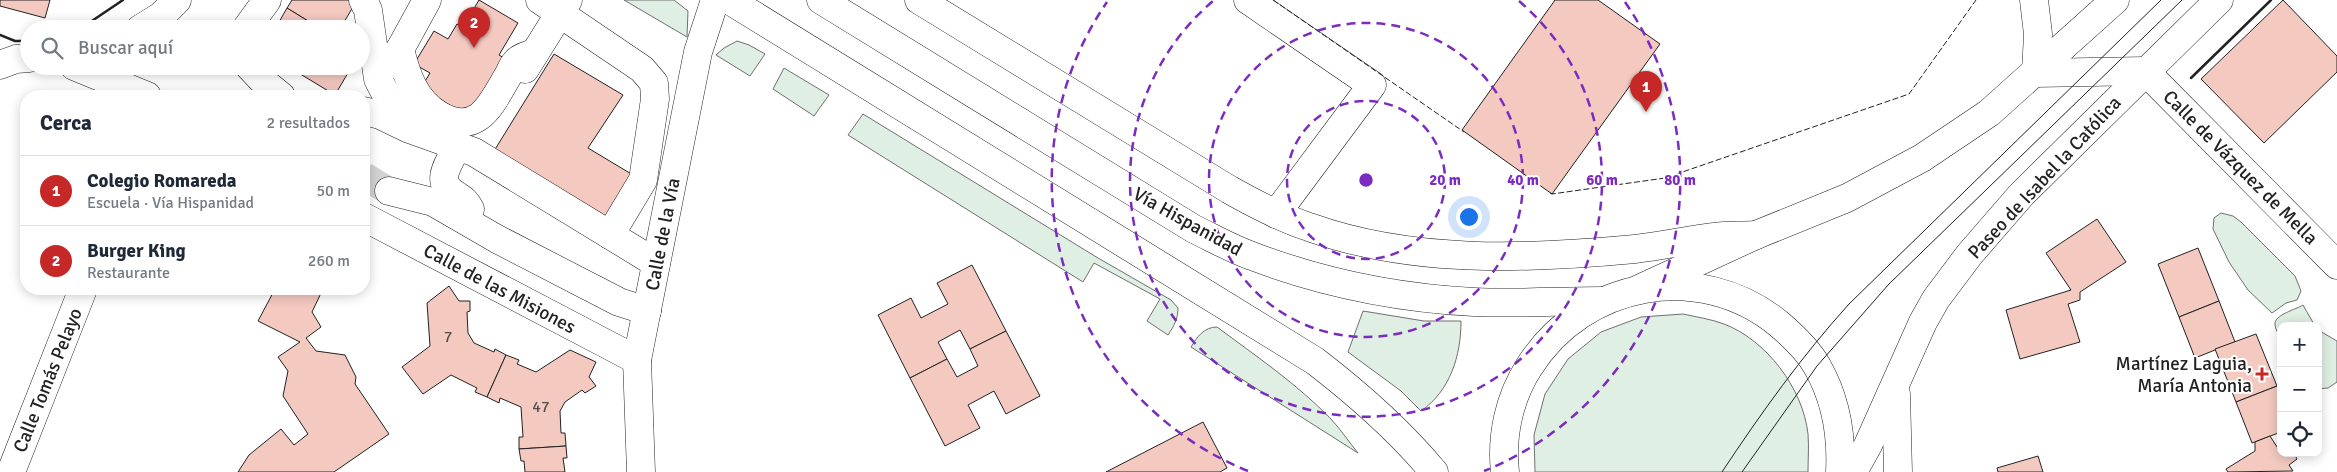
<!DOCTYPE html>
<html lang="es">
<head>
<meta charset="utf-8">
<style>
  :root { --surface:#fff; --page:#f6f6f7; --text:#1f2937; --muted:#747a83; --line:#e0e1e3; --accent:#c62828 }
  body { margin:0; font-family:Signika,sans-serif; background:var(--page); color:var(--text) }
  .controls { position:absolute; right:15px; bottom:15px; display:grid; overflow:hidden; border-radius:10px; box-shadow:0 2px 12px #0003 }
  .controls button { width:45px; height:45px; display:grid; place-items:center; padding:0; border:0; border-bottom:1px solid var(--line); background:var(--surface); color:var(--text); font:25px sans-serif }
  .you { position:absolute; left:1468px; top:216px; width:18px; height:18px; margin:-12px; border:4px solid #fff; border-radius:50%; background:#1a73e8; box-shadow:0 0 0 8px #1a73e833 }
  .badge { display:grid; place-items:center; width:32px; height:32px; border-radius:50%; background:var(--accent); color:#fff; font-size:16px; font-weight:700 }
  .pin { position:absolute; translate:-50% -41px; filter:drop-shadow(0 1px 2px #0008) }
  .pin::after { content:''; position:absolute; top:26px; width:18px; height:15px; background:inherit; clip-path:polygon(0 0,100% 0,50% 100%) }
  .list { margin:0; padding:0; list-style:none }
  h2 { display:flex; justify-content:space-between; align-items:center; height:65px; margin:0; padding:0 20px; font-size:21px }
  h2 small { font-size:16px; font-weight:400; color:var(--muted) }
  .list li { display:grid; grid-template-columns:32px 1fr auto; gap:15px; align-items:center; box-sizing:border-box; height:70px; padding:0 20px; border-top:1px solid var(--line) }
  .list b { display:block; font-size:19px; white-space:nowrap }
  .list p { margin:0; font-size:16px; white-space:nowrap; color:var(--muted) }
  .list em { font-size:16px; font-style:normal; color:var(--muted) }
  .icon { flex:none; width:28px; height:28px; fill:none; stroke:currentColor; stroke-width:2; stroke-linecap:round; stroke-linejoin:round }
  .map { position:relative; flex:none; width:2337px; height:472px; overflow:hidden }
  .search { position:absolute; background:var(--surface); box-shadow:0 2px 12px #0003; left:20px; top:20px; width:350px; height:55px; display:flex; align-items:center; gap:12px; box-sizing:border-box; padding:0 18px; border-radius:28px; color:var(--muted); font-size:19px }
  .panel { position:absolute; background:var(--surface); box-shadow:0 2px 12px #0003; left:20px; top:90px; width:350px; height:205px; border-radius:20px }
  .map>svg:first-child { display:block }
</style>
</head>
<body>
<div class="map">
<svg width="2337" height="472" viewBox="0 0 2337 472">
  <rect width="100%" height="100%" fill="#fff"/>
  <g fill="#e0efe3" stroke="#6f6f6f">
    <polygon points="624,0 674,0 688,11 687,37"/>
    <polygon points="737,41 749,45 765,54 750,76 716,55 724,48"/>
    <polygon points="784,68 829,95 814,116 773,89"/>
    <path d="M863,114L1098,258L1171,300L1178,308C1178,319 1174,326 1168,335L1147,321L1160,299L1094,263L1083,282L848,135Z"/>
    <polygon points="2221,213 2233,216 2241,222 2295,276 2301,291 2297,300 2286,303 2272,313 2248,290 2229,262 2213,229 2214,218"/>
    <path d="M2303,305L2315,326H2281V339C2279,335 2275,329 2275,324C2274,315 2297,309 2303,305Z"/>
    <path d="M1363,311L1424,321H1461C1461,356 1450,391 1421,411L1401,391L1348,352Z"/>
    <path d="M1683,314C1696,317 1711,319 1724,324C1766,340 1803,388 1808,434C1809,446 1808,460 1808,472H1535L1534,435L1545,394L1568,359L1601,332L1641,317Z"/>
    <path d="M1217,327C1256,356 1297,384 1331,419C1341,430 1349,442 1358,453L1191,347C1197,337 1204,327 1217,327Z"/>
    <polygon points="2318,330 2337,341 2337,382 2328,388 2318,389"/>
  </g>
  <g fill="#f3c9c0" stroke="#222">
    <polygon points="0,0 50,0 45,18 0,6"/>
    <polygon points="292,0 357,0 340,29 321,29 287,8"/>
    <polygon points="479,0 518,23 499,55 504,58 469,117 421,88 430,73 414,64 434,31 448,39 457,24 463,27"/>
    <polygon points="1555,0 1598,0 1660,44 1552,194 1462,130"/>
    <polygon points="2283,0 2337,56 2337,72 2264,143 2201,79"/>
    <polygon points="287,8 321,29 275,29"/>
    <polygon points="554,54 623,95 588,148 633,175 605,218 494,151"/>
    <polygon points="287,66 352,66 335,95"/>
    <polygon points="2097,219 2126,262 2080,292 2080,300 2068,304 2080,342 2020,359 2006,310 2071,290 2046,253"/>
    <polygon points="2198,248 2219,301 2179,317 2158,264"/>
    <polygon points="972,265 1006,331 970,349 960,330 938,342 947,359 910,378 878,315 911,298 921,318 948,304 937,283"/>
    <polygon points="449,286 459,301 470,301 470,311 467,312 468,333 474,343 494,352 495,349 506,355 487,397 475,392 477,388 451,375 423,394 402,367 430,346 427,303"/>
    <polygon points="275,289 323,289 312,312 321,327 306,338 316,351 345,355 356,377 355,384 389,434 334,472 238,472 249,455 281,429 294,445 308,434 283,396 288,371 278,357 300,342 258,321"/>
    <polygon points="2219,301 2235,342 2195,358 2179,317"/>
    <polygon points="1006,331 1040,396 1006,414 994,391 968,405 980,428 945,446 910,378 947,359 957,377 978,366 970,349"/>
    <polygon points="2256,334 2277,386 2236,402 2215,349"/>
    <polygon points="570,350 596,362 589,377 596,386 585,393 582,390 565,402 560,411 561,433 565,433 566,446 519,449 519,437 523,437 521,407 500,398 499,403 487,397 506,355 519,360 517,364 536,372"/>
    <polygon points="2277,386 2281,397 2281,432 2252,443 2236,402"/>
    <polygon points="1203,422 1227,468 1220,472 1106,472"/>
    <polygon points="2270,436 2281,453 2294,453 2297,459 2289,465 2293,471 2228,472 2226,469 2255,451 2255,442"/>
    <polygon points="566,446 567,458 563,458 565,472 525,472 524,461 521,461 519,449"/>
    <polygon points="2038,456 2043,472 1998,472 1997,468"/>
  </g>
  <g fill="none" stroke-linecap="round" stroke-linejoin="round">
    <polyline stroke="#d3d3d3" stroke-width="28" stroke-dasharray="28 14" stroke-linecap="butt" points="364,176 389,191"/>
    <g stroke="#222" stroke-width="29">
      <g id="minor">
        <polyline points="363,0 368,10 378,79 390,102 413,123"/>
        <polyline points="540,0 642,69 654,83 655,99 643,180 610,235"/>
        <path d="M919,0L1230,190C1255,204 1281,218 1309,227C1412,264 1528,259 1635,249C1662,246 1688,240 1714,237C1728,235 1742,236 1756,235"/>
        <polyline points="1248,0 1372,85 1276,214"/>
        <polyline points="2034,0 2038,34 2036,73 2145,71 2337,265"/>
        <polyline points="140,29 161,16 177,0"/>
        <polyline points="246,29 267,0"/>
        <path d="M400,49C406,75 415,101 439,115C479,138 492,102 509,74C511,70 513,64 517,61C520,57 529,55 534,53"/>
        <polyline points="392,64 427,0"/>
        <polyline points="0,65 16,59 29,58"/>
        <polyline points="74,66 147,96"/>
        <polyline points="249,66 265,83 281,96"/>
        <polyline points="525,69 568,0"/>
        <polyline points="364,111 380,115 407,128 474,152 656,263"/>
        <path d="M457,146C449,165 433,181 456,195C462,199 466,201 470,209"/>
        <polyline points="389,191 433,202 497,239 619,302 647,311"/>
        <polyline points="364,217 637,360"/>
        <polyline points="11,472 83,289"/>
        <polyline points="641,472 637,360 698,52 715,0"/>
      </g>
    </g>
    <g stroke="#222" stroke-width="29">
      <g id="major">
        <polyline points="1639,289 1756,235 1847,198 1922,158 1989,113 2115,0"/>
        <polyline points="1896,394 1898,472"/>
        <polyline points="1853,472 1868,445 1923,322 1936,299 1969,255 2021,195 2219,0"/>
      </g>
    </g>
    <g stroke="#222" stroke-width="29">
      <g id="highway">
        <path d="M729,0L1315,361C1358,394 1399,430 1434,472"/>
        <path d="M821,0L1194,229C1213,238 1232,249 1252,256C1323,283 1398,298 1474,302C1517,304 1560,301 1603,301"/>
        <path d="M1505,472C1501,436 1509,398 1529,367C1583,281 1700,259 1779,324C1793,336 1808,350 1817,366C1836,399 1842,434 1840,472"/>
      </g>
    </g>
    <use href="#minor" stroke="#fff" stroke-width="28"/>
    <use href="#major" stroke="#fff" stroke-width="28"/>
    <use href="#highway" stroke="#fff" stroke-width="28"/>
    <g stroke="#222" stroke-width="1">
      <path d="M1722,472C1761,413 1802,356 1849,304L2161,0"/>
      <polyline points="1742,472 1817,366 1889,284 2182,0"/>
    </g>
    <g stroke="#222" stroke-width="1" stroke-dasharray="6 2.5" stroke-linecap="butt">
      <polyline points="1273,0 1464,132"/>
      <polyline points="1550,193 1552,194 1665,178 1909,94 1976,0"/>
    </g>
    <g stroke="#222" stroke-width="2.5">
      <polyline points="80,29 123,0"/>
      <polyline points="0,35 15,41 29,41"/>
      <polyline points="2191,78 2271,0"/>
    </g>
  </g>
  <g fill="none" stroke="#7b2cbf" stroke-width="2.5" stroke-dasharray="9 6">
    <circle cx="1366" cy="180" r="79"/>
    <circle cx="1366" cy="180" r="157"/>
    <path d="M1519 1A236 236 0 1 1 1213 1"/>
    <path d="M1248 471A314 314 0 0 1 1107 2M1625 2A314 314 0 0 1 1484 471"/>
  </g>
  <path fill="#c62828" stroke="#fff" stroke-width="2" d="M2259.5 366.5h5v5h5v5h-5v5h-5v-5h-5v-5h5z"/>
  <g text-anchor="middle" stroke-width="4" stroke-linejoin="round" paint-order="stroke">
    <g font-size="16" fill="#564c4a">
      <text x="448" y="342">7</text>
      <text x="541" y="412">47</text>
    </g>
    <g font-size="19" fill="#222" stroke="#fff">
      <text transform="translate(2241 167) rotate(45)" y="7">Calle de Vázquez de Mella</text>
      <text transform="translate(2044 177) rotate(-47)" y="7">Paseo de Isabel la Católica</text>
      <text transform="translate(1188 221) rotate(29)" y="7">Vía Hispanidad</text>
      <text transform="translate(662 234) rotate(-79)" y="7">Calle de la Vía</text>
      <text transform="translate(500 288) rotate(28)" y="7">Calle de las Misiones</text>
      <text transform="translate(47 380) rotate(-68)" y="7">Calle Tomás Pelayo</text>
    </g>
    <g font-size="19" fill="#222" stroke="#fff" text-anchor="end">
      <text x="2252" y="370">Martínez Laguia,<tspan x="2252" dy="22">María Antonia</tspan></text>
    </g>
  </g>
  <circle cx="1366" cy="180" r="8" fill="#7b2cbf" stroke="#fff" stroke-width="2.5"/>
  <g font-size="15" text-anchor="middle" font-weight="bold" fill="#7b2cbf" stroke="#fff" stroke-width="4" stroke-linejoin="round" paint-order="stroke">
    <text x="1445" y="185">20 m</text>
    <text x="1523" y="185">40 m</text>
    <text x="1602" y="185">60 m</text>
    <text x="1680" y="185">80 m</text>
  </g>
</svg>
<div class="controls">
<button>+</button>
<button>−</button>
<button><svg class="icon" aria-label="locate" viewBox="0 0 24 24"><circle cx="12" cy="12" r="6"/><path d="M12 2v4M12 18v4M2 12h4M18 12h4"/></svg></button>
</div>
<div class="you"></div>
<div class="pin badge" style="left:1646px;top:112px">1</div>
<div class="pin badge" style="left:474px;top:48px">2</div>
<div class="search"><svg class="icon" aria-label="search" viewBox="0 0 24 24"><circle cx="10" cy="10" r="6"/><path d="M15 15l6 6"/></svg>Buscar aquí</div>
<section class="panel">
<h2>Cerca<small>2 resultados</small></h2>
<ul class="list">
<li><span class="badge">1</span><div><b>Colegio Romareda</b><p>Escuela · Vía Hispanidad</p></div><em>50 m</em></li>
<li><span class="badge">2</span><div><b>Burger King</b><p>Restaurante</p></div><em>260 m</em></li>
</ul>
</section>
</div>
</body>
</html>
